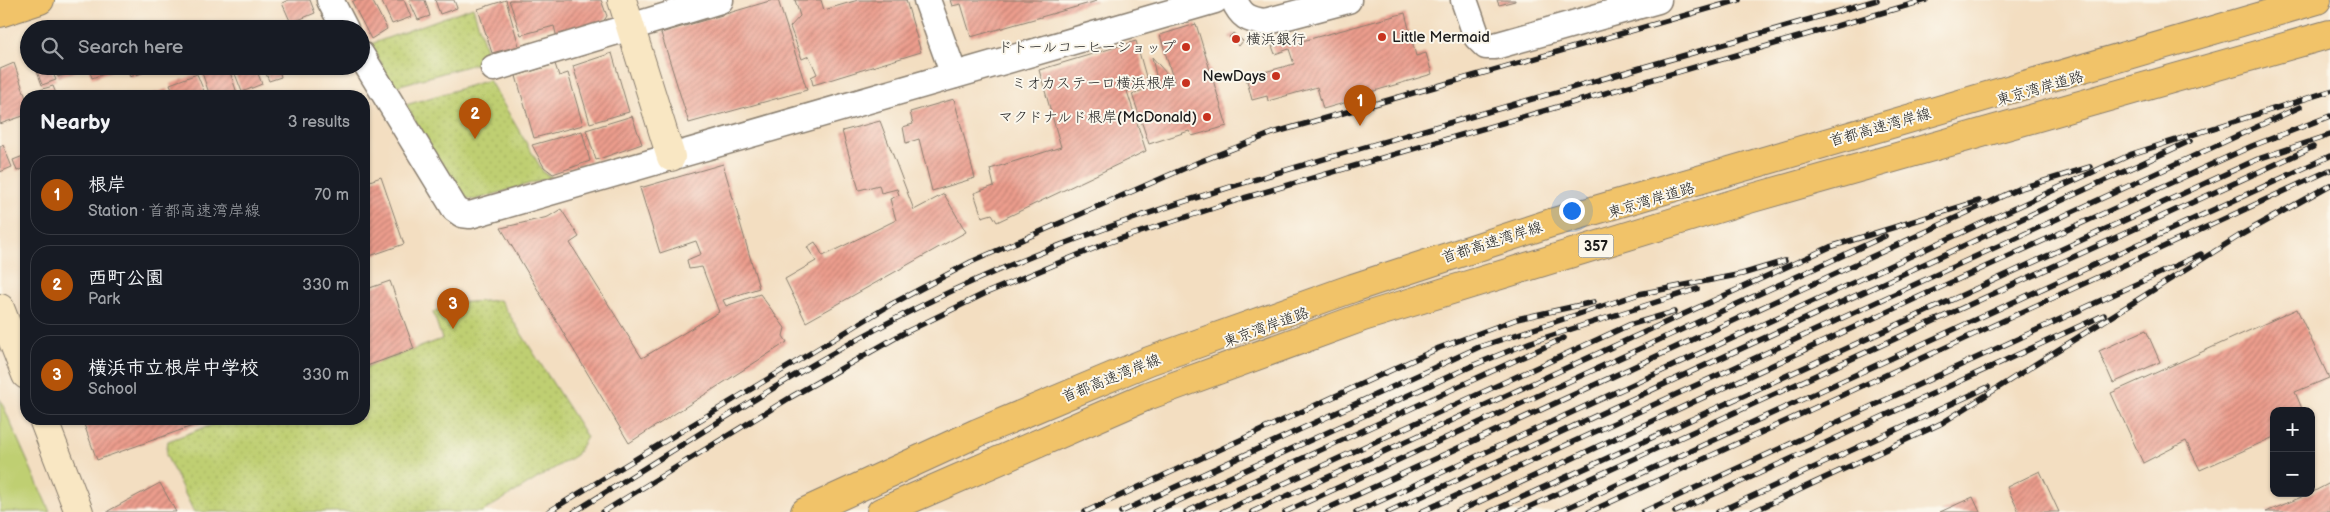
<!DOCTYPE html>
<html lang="en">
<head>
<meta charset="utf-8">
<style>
  :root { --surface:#171b24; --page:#242831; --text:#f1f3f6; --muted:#9ea1a6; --line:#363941; --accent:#b45309 }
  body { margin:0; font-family:"Balsamiq Sans","Klee One",sans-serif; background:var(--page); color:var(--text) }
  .controls { position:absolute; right:15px; bottom:15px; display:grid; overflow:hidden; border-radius:10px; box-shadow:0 1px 4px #0004 }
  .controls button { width:45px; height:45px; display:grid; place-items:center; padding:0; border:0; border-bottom:1px solid var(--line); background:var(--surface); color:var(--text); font:25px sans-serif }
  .you { position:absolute; left:1571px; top:210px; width:18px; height:18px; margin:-12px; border:4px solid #fff; border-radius:50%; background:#1a73e8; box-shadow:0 0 0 8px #1a73e833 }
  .badge { display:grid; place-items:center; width:32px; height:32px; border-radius:50%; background:var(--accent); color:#fff; font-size:16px; font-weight:700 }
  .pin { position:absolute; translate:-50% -41px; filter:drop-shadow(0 1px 2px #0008) }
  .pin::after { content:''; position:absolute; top:26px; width:18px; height:15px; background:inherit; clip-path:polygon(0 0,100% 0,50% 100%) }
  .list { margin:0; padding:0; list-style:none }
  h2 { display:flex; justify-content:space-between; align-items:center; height:65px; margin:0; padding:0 20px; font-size:21px }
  h2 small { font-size:16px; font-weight:400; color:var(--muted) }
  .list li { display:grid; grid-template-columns:32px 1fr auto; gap:15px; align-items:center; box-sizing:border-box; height:80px; margin:0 10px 10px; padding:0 10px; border:1px solid var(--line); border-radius:20px }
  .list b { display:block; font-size:19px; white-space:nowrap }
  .list p { margin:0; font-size:16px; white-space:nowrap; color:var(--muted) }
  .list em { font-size:16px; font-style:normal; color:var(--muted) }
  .icon { flex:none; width:28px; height:28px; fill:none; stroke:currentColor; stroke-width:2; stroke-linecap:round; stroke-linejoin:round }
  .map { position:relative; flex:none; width:2330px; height:512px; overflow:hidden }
  .search { position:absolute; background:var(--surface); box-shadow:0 1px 4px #0004; left:20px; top:20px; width:350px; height:55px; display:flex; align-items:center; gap:12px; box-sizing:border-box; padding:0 18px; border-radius:28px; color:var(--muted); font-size:19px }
  .panel { position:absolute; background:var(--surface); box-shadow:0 1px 4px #0004; left:20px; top:90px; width:350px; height:335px; border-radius:20px }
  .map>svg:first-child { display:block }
</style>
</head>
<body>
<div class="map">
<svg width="2330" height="512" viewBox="0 0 2330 512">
  <defs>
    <pattern id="park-dots" width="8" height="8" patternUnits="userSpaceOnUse" patternTransform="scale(1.25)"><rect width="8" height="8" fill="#bfcf72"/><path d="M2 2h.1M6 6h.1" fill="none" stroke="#a4b162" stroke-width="1.8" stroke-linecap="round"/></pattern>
    <pattern id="building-hatch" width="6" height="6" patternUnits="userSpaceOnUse" patternTransform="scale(1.25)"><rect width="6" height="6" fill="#ec9d8d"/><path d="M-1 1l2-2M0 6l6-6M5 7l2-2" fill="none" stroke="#be7f72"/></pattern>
  </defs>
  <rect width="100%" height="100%" fill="#fbf7ec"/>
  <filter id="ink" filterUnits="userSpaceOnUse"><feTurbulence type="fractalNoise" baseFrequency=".02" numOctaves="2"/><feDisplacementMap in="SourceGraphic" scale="10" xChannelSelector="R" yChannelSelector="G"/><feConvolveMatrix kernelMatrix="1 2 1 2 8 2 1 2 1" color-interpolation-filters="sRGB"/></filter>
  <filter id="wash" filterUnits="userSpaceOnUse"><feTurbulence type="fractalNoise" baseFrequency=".0096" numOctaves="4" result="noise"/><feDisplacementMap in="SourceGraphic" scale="20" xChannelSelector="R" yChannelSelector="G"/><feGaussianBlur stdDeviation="1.12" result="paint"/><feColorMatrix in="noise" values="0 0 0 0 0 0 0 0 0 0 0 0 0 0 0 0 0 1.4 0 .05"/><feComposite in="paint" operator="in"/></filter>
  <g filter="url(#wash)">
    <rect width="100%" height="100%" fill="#f3dec1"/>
    <polygon fill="#bfcf72" stroke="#6e7647" points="0,399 50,512 0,512"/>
    <g fill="url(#park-dots)" stroke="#6e7647">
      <polygon points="473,7 489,60 393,87 371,44"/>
      <polygon points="489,80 544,173 552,177 475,200 461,198 406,105"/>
      <polygon points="500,300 587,437 576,455 482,512 194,512 166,455 168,441 228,419 364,419 364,368 442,339 433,312 455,303"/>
    </g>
    <g id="blocks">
      <g fill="url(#building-hatch)">
        <polygon points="288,0 310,0 315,13 291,23 282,3"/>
        <polygon points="355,0 372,0 387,29 371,39 352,2"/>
        <polygon points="381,0 404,0 411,17 392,24"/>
        <polygon points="409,0 425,0 430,16 418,20"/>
        <polygon points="435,0 454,0 457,8 440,14"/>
        <polygon points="506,0 519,46 492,53 478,9"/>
        <polygon points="509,0 601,0 607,16 601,25 557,38 554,26 521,35"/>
        <polygon points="773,0 778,0 807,90 689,123 661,33"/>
        <polygon points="795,0 821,0 824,10 858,0 906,0 921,52 813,85 811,77 817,74 809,56 802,59 790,27 800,16"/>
        <polygon points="950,0 1096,0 1097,1 971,37 961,4 952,6"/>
        <polygon points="1497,0 1515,0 1515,1 1499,5"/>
        <polygon points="1405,13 1416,56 1426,53 1432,74 1371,92 1372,95 1323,109 1317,87 1268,101 1267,96 1252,100 1246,77 1294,64 1289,49 1275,54 1272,46 1294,40 1295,43"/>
        <polygon points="1196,24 1227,126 1192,136 1189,131 1149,144 1132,94 1158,85 1152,57 1174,82 1160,35"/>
        <polygon points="1233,33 1243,41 1239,46 1229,37"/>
        <polygon points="1136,41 1148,84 1127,91 1146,151 997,222 992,214 982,217 974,193 994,186 990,169 1061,147 1039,70"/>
        <polygon points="612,53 629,112 590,123 573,66"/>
        <polygon points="14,63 26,98 26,115 0,124 0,69"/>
        <polygon points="555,64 559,76 568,73 583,125 534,138 516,76"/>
        <polygon points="35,66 50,66 56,80 42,85"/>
        <polygon points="54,66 114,66 116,69 92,78 88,67 58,77"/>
        <polygon points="126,66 160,66 160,67 130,77"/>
        <polygon points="212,66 228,66 237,93 227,96 210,96 201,70"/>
        <polygon points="232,66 255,66 262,84 242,92"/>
        <polygon points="263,66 278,66 281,77 269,81"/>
        <polygon points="287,66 302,66 302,68 289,72"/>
        <polygon points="197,74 206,96 175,96 170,84"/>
        <polygon points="53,86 57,96 30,96 29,93"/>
        <polygon points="167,89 170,96 153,96 152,94"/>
        <polygon points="954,99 975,178 932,191 919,139 906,143 903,127 913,124 910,112"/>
        <polygon points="632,116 642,144 596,160 586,130"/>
        <polygon points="880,121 914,210 944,194 966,232 806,322 785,279 816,261 807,247 815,242 823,256 896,220 890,199 899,195 897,189 881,193 879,185 859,190 842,131"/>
        <polygon points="582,131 590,161 553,174 544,167 532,145"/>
        <polygon points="3,145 12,167 0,172 0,147"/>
        <polygon points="26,155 26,167 17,171 13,160"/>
        <polygon points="723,164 759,288 723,300 726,306 760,294 785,328 783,336 787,342 629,443 501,228 548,217 561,209 579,237 570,243 642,358 719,312 702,267 689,269 687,260 701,254 696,241 660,253 640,188"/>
        <polygon points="381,177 404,244 364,258 364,183"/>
        <polygon points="390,281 414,349 364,367 364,290"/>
        <polygon points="2297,309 2329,378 2295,392 2303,411 2274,411 2274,437 2200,470 2186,441 2143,463 2111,393"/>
        <polygon points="2146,330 2160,362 2113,383 2099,351"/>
        <polygon points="82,419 212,419 97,460"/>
        <polygon points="2040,471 2059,512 2019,512 2007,487"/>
        <polygon points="160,483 176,512 108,512 108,511"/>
        <polygon points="2330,483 2330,512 2266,512 2311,493"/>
        <polygon points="1973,497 1980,512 1940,512"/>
      </g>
    </g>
  </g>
  <g filter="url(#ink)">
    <use href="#blocks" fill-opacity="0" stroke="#887d6e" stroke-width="1"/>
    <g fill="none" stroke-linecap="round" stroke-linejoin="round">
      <g stroke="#887d6e" stroke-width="29">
        <g id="street">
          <polyline points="330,0 345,29"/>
          <polyline points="927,0 954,75"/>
          <path d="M1234,0C1241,16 1248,20 1265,22L1348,0"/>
          <polyline points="1464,0 1477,37 1486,46 1495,46 1658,0"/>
          <polyline points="361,55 455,209 462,214 470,215 1215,0"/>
          <polyline points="494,68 720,0"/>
        </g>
      </g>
      <g stroke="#887d6e" stroke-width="30">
        <g id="secondary">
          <polyline points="622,0 671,157"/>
          <polyline points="0,308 26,375"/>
          <polyline points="43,419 79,512"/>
        </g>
      </g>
      <g stroke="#887d6e" stroke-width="30">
        <polyline id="primary" points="0,13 40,0"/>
      </g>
      <g stroke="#887d6e" stroke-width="30">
        <g id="highway">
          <polyline points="805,512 977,433 1149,361 1353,288 1551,223 2317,0"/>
          <polyline points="881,512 1147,396 1363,317 1749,199 2330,34"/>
        </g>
      </g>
      <use href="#street" stroke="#fff" stroke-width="26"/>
      <use href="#secondary" stroke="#f9e7c3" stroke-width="28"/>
      <use href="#primary" stroke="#f1c369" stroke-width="28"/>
      <use href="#highway" stroke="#f1c369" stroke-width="28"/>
      <g stroke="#1c1c1c" stroke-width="5.5">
        <g id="rail">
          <polyline points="548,512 890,305 971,262 1199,162 1273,133 1739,0"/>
          <path d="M574,512C707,431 835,342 978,279C1121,216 1271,174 1421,131C1573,87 1725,44 1877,0"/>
          <polyline points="603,512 791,397 904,333 986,293 1107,243 1244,198 1926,0"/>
          <polyline points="1085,512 1439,348 1517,319 1594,302"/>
          <polyline points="1121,512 1479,347 1639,294 1742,274 1785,261"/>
          <polyline points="1154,512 1474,365 1531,342 1697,289"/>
          <polyline points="1186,512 1564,338"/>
          <polyline points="1222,512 1629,325 1674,312"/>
          <polyline points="1252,512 1830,247 1979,201"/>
          <polyline points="1285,512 1885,236"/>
          <polyline points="1320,512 2018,189 2090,167"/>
          <polyline points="1356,512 2132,154 2330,91"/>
          <polyline points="1388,512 2190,141"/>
          <polyline points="1421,512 2300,107"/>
          <polyline points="1457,512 1919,297 2252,146 2330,116"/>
          <polyline points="1490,512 2258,159 2330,135"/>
          <polyline points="1518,512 2313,147"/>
          <polyline points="1558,512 2330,156"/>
          <polyline points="1589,512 2330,170"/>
          <polyline points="1643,512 2201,254"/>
          <polyline points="1675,512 2104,315"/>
          <polyline points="1718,512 1988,387"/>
          <polyline points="1752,512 1942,423 2239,236 2330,185"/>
        </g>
      </g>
      <use href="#rail" stroke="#fbf7ec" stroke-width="4" stroke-dasharray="11" stroke-linecap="butt"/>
    </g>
  </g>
  <g fill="#c8321e" stroke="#fbf7ec" stroke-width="2">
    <circle cx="1382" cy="37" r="5"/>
    <circle cx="1236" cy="39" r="5"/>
    <circle cx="1186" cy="47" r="5"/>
    <circle cx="1276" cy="76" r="5"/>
    <circle cx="1186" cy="83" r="5"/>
    <circle cx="1207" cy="117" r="5"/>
  </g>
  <g text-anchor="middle" stroke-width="4" stroke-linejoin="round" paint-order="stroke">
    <rect fill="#fbf7ec" stroke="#5f5e5a" stroke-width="1" x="1578.5" y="234.5" width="35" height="23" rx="4"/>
    <g font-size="14" font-weight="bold" fill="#1c1c1c">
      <text x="1596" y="251">357</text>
    </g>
    <g font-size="15" fill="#1c1c1c" stroke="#fbf7ec" text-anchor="end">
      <text x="1392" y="42" text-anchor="start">Little Mermaid</text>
      <text x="1246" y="44" text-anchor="start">横浜銀行</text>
      <text x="1176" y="52">ドトールコーヒーショップ</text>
      <text x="1266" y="81">NewDays</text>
      <text x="1176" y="88">ミオカステーロ横浜根岸</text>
      <text x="1197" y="122">マクドナルド根岸(McDonald)</text>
    </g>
    <g font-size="15" fill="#1c1c1c" stroke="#fbf7ec">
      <text transform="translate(2040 88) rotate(-16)" y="5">東京湾岸道路</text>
      <text transform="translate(1880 127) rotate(-16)" y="5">首都高速湾岸線</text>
      <text transform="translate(1651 200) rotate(-17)" y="5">東京湾岸道路</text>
      <text transform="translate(1492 242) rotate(-18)" y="5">首都高速湾岸線</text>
      <text transform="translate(1266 327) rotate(-20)" y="5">東京湾岸道路</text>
      <text transform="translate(1111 378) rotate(-22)" y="5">首都高速湾岸線</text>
    </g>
  </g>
</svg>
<div class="controls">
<button>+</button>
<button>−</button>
</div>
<div class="you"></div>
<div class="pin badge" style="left:1360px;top:126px">1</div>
<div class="pin badge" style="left:475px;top:139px">2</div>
<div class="pin badge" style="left:453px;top:329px">3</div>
<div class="search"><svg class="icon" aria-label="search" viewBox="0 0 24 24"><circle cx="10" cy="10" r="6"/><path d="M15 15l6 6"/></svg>Search here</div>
<section class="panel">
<h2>Nearby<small>3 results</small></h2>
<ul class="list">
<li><span class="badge">1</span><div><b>根岸</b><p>Station · 首都高速湾岸線</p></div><em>70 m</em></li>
<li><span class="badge">2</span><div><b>西町公園</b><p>Park</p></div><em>330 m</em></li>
<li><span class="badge">3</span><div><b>横浜市立根岸中学校</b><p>School</p></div><em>330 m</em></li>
</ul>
</section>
</div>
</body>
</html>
